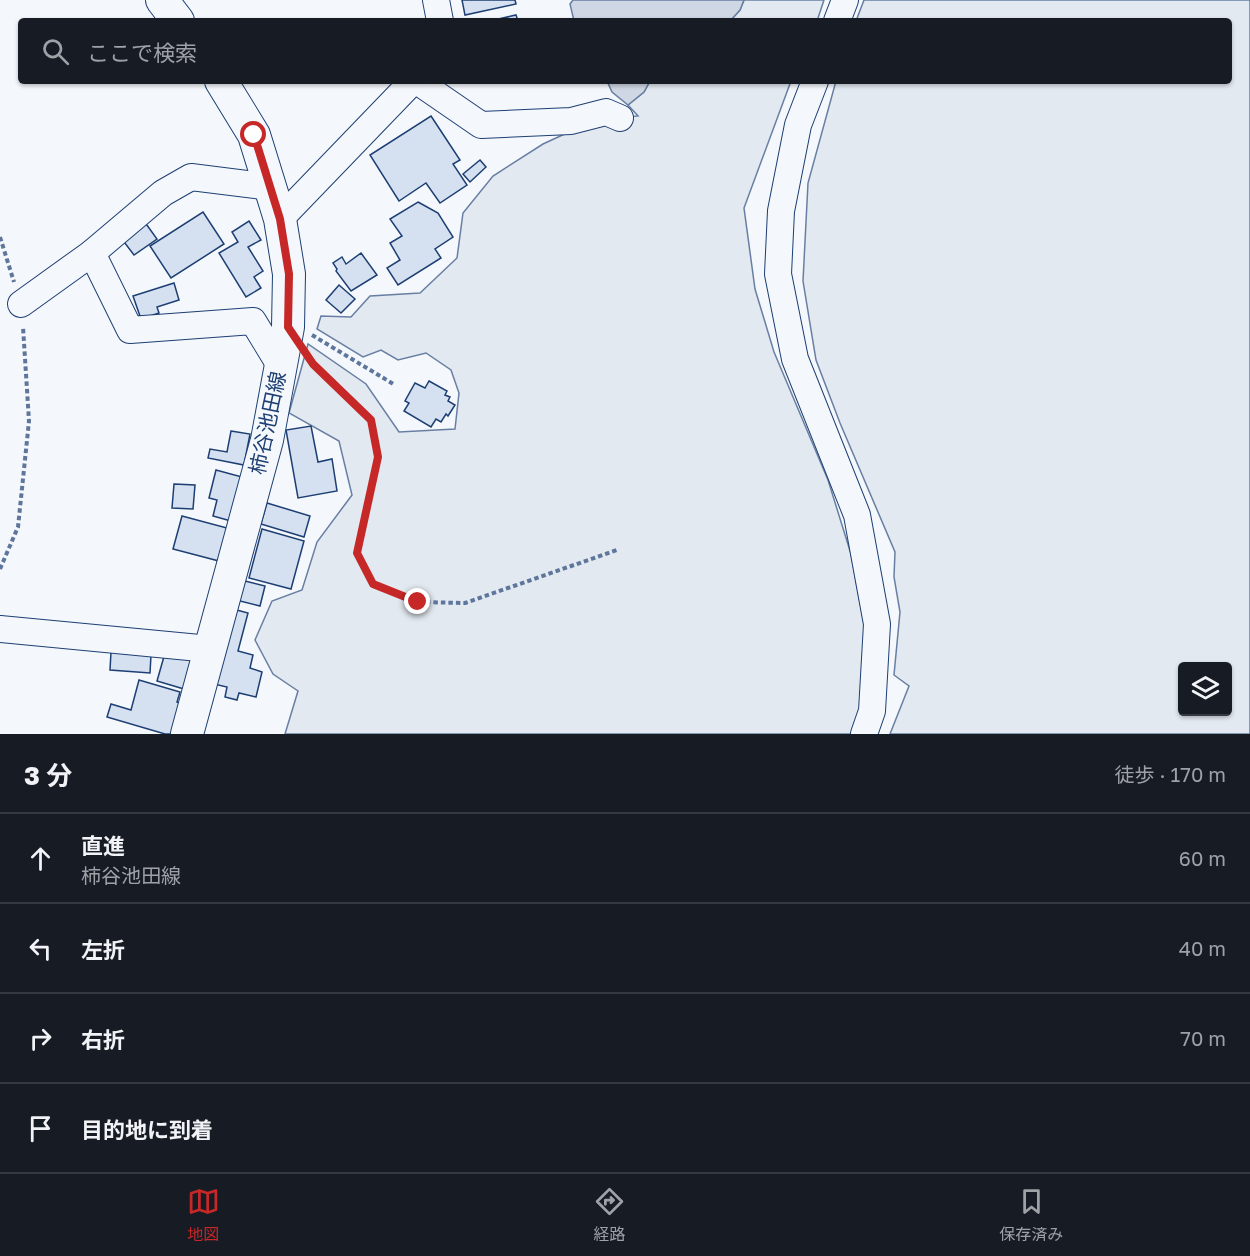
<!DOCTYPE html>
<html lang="ja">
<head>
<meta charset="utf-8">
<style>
  :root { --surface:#171b24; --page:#20242c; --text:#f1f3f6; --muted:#9ea1a6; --line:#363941; --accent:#c62828 }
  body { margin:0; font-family:"Golos Text","Noto Sans JP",sans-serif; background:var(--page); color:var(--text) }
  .controls { position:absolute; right:18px; bottom:18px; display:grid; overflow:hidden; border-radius:6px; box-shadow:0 2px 4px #0004 }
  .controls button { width:54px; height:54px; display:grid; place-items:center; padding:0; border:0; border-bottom:2px solid var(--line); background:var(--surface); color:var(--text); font:30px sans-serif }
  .stop { position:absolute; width:18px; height:18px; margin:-14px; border:4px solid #c62828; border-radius:50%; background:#fff }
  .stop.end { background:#c62828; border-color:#fff; box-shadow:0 2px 6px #0008 }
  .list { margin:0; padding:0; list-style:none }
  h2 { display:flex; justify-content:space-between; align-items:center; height:78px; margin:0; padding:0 24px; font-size:26px }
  h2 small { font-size:20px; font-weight:400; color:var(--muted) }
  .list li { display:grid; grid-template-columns:39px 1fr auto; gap:18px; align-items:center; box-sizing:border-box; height:90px; padding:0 24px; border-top:2px solid var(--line) }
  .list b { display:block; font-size:22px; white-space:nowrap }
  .list p { margin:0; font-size:20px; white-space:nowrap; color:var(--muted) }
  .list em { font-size:20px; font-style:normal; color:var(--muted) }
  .icon { flex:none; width:33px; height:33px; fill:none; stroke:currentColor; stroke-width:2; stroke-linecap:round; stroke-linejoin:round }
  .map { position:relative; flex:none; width:1250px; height:734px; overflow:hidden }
  .search { position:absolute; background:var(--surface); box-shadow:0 2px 4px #0004; left:18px; right:18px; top:18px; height:66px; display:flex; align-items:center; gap:15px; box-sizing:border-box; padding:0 21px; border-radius:6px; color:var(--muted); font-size:22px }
  .sheet { height:438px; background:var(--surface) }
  nav { display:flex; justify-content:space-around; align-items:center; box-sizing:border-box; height:84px; border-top:2px solid var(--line); background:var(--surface); font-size:16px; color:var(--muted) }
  nav a { display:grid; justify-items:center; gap:3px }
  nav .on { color:var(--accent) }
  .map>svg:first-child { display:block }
</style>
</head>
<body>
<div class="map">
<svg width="1250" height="734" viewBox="0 0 1250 734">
  <rect width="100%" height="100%" fill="#f4f7fb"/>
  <g fill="#e3e9f0" stroke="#687fa3" stroke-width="1.5" fill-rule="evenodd">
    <polygon points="744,0 824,0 817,21 730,21 740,10"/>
    <path d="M864,0H1250V734H890L909,686L894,675L900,612L894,577L895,552L840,423L816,360L803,281L808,183L836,81H1229V21H856ZM1228,666V712H1182V666Z"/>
    <polygon points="650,81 791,81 744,208 755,289 774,352 828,480 851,554 866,634 861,708 851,734 285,734 298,691 273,674 255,640 272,601 302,590 317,542 352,495 339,441 289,413 308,344 366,384 399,432 455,429 459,393 451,370 426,353 398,360 381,350 363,357 317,329 321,316 351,317 370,296 420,293 457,258 463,213 493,176 543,144 595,120 638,116 628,105 644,92"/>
  </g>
  <g fill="#cfd7e4" stroke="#687fa3" stroke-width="1.5">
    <polygon points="573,0 744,0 740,10 730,21 574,21 570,4"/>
    <polygon points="607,81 650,81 644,92 628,105 612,92"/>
  </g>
  <g fill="#d5e0f0" stroke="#1d3f73" stroke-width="1.5">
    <polygon points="462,0 515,0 516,4 465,15"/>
    <polygon points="516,15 518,21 490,21"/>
    <polygon points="431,116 460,160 453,164 467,185 440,203 426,183 399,201 370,155"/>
    <polygon points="480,160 486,167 470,182 463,174"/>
    <polygon points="418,202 438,213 453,237 435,249 441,258 398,285 387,268 400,260 390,243 402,236 390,219"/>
    <polygon points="203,212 224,244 171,278 150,246"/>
    <polygon points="144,221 157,239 134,255 121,238"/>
    <polygon points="249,221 261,240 248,247 263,271 254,277 261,288 246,297 219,253 238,242 232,232"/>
    <polygon points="361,253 377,275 351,291 336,271 337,269 333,263 342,257 346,264"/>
    <polygon points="174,283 179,300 157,307 159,313 141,319 133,296"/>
    <polygon points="339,285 355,299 341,313 326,300"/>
    <polygon points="429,381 447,391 445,395 450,397 448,401 455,405 448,416 446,414 441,422 436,419 431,427 404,411 409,403 405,401 415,383 425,388"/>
    <polygon points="311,426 318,462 332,459 337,491 298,498 286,430"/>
    <polygon points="231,431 250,434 244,465 208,458 210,449 227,452"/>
    <polygon points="216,470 242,477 231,521 213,516 217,500 209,498"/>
    <polygon points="174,484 195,485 193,509 172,508"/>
    <polygon points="267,503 310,516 304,537 261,524"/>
    <polygon points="182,516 227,528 219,561 173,549"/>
    <polygon points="262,529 304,541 291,589 249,578"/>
    <polygon points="241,580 265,586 260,606 236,600"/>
    <polygon points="233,609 248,613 238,651 253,655 250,668 262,672 256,697 239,693 237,700 225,697 227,687 214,684"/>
    <polygon points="111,652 151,655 150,673 110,670"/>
    <polygon points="165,653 192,661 184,689 157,681"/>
    <polygon points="139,680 180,692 177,702 182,704 173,734 165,734 107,717 111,704 131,710"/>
  </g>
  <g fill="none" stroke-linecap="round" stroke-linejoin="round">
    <g stroke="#1d3f73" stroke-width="28">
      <g id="minor">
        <polyline points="436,0 440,21"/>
        <polyline points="837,21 845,0"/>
        <polyline points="417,81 481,125 571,121 606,112 620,118"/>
        <polyline points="815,81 798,125 781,211 778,274 795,359 857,515 877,624 872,711 864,734"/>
        <polyline points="280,219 413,81"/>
        <polyline points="92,253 163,193 191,177 270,187"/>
        <polyline points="21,304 92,253 130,330 253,321 281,367"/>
        <polyline points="0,629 210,649"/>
      </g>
    </g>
    <g stroke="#1d3f73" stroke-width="34">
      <g id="major">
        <polyline points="162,0 178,21"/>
        <polyline points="187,734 267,440 288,327 289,274 280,219 254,135 221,81"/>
      </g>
    </g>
    <g stroke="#5e769c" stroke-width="4" stroke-dasharray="4.5 3" stroke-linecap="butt">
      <polyline points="0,237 14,282"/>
      <polyline points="312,335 395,385"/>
      <polyline points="309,358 313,364 371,420 378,457 357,553 373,584 418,602 465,603 617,550"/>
      <polyline points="0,569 18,527 29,421 23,327"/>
    </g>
    <use href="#minor" stroke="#f4f7fb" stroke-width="26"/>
    <use href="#major" stroke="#f4f7fb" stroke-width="32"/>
  </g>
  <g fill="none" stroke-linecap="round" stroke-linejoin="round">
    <polyline stroke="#c62828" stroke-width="8" points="254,135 280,219 289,274 288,327 313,364 371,420 378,457 357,553 373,584 418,602"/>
  </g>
  <g text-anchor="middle" stroke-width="4.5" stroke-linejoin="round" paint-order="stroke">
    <g font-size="21" fill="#1d3f73" stroke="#f4f7fb">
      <text transform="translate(268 423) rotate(-78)" y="7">柿谷池田線</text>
    </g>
  </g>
</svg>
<div class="controls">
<button><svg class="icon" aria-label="layers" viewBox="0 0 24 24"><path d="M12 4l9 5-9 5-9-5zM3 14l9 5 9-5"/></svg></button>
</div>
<div class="stop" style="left:254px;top:135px"></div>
<div class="stop end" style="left:418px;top:602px"></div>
<div class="search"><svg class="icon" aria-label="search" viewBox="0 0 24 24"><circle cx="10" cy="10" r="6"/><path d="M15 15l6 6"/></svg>ここで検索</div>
</div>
<section class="sheet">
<h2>3 分<small>徒歩 · 170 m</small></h2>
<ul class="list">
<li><svg class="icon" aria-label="ahead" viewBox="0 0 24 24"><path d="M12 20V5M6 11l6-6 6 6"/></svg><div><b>直進</b><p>柿谷池田線</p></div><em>60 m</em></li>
<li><svg class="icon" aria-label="left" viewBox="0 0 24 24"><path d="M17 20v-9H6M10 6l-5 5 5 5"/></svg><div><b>左折</b></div><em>40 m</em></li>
<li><svg class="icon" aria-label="right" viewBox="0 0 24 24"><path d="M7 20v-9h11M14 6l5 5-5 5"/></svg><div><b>右折</b></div><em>70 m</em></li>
<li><svg class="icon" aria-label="arrive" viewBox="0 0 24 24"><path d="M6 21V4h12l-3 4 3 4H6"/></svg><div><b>目的地に到着</b></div></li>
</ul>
</section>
<nav>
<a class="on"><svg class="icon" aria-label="map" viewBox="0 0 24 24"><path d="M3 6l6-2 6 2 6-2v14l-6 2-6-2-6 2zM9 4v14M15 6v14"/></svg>地図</a>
<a><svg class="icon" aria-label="directions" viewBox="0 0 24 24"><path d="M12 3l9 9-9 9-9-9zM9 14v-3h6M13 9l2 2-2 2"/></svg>経路</a>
<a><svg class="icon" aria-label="saved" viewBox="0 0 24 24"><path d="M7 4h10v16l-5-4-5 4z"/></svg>保存済み</a>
</nav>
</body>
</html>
